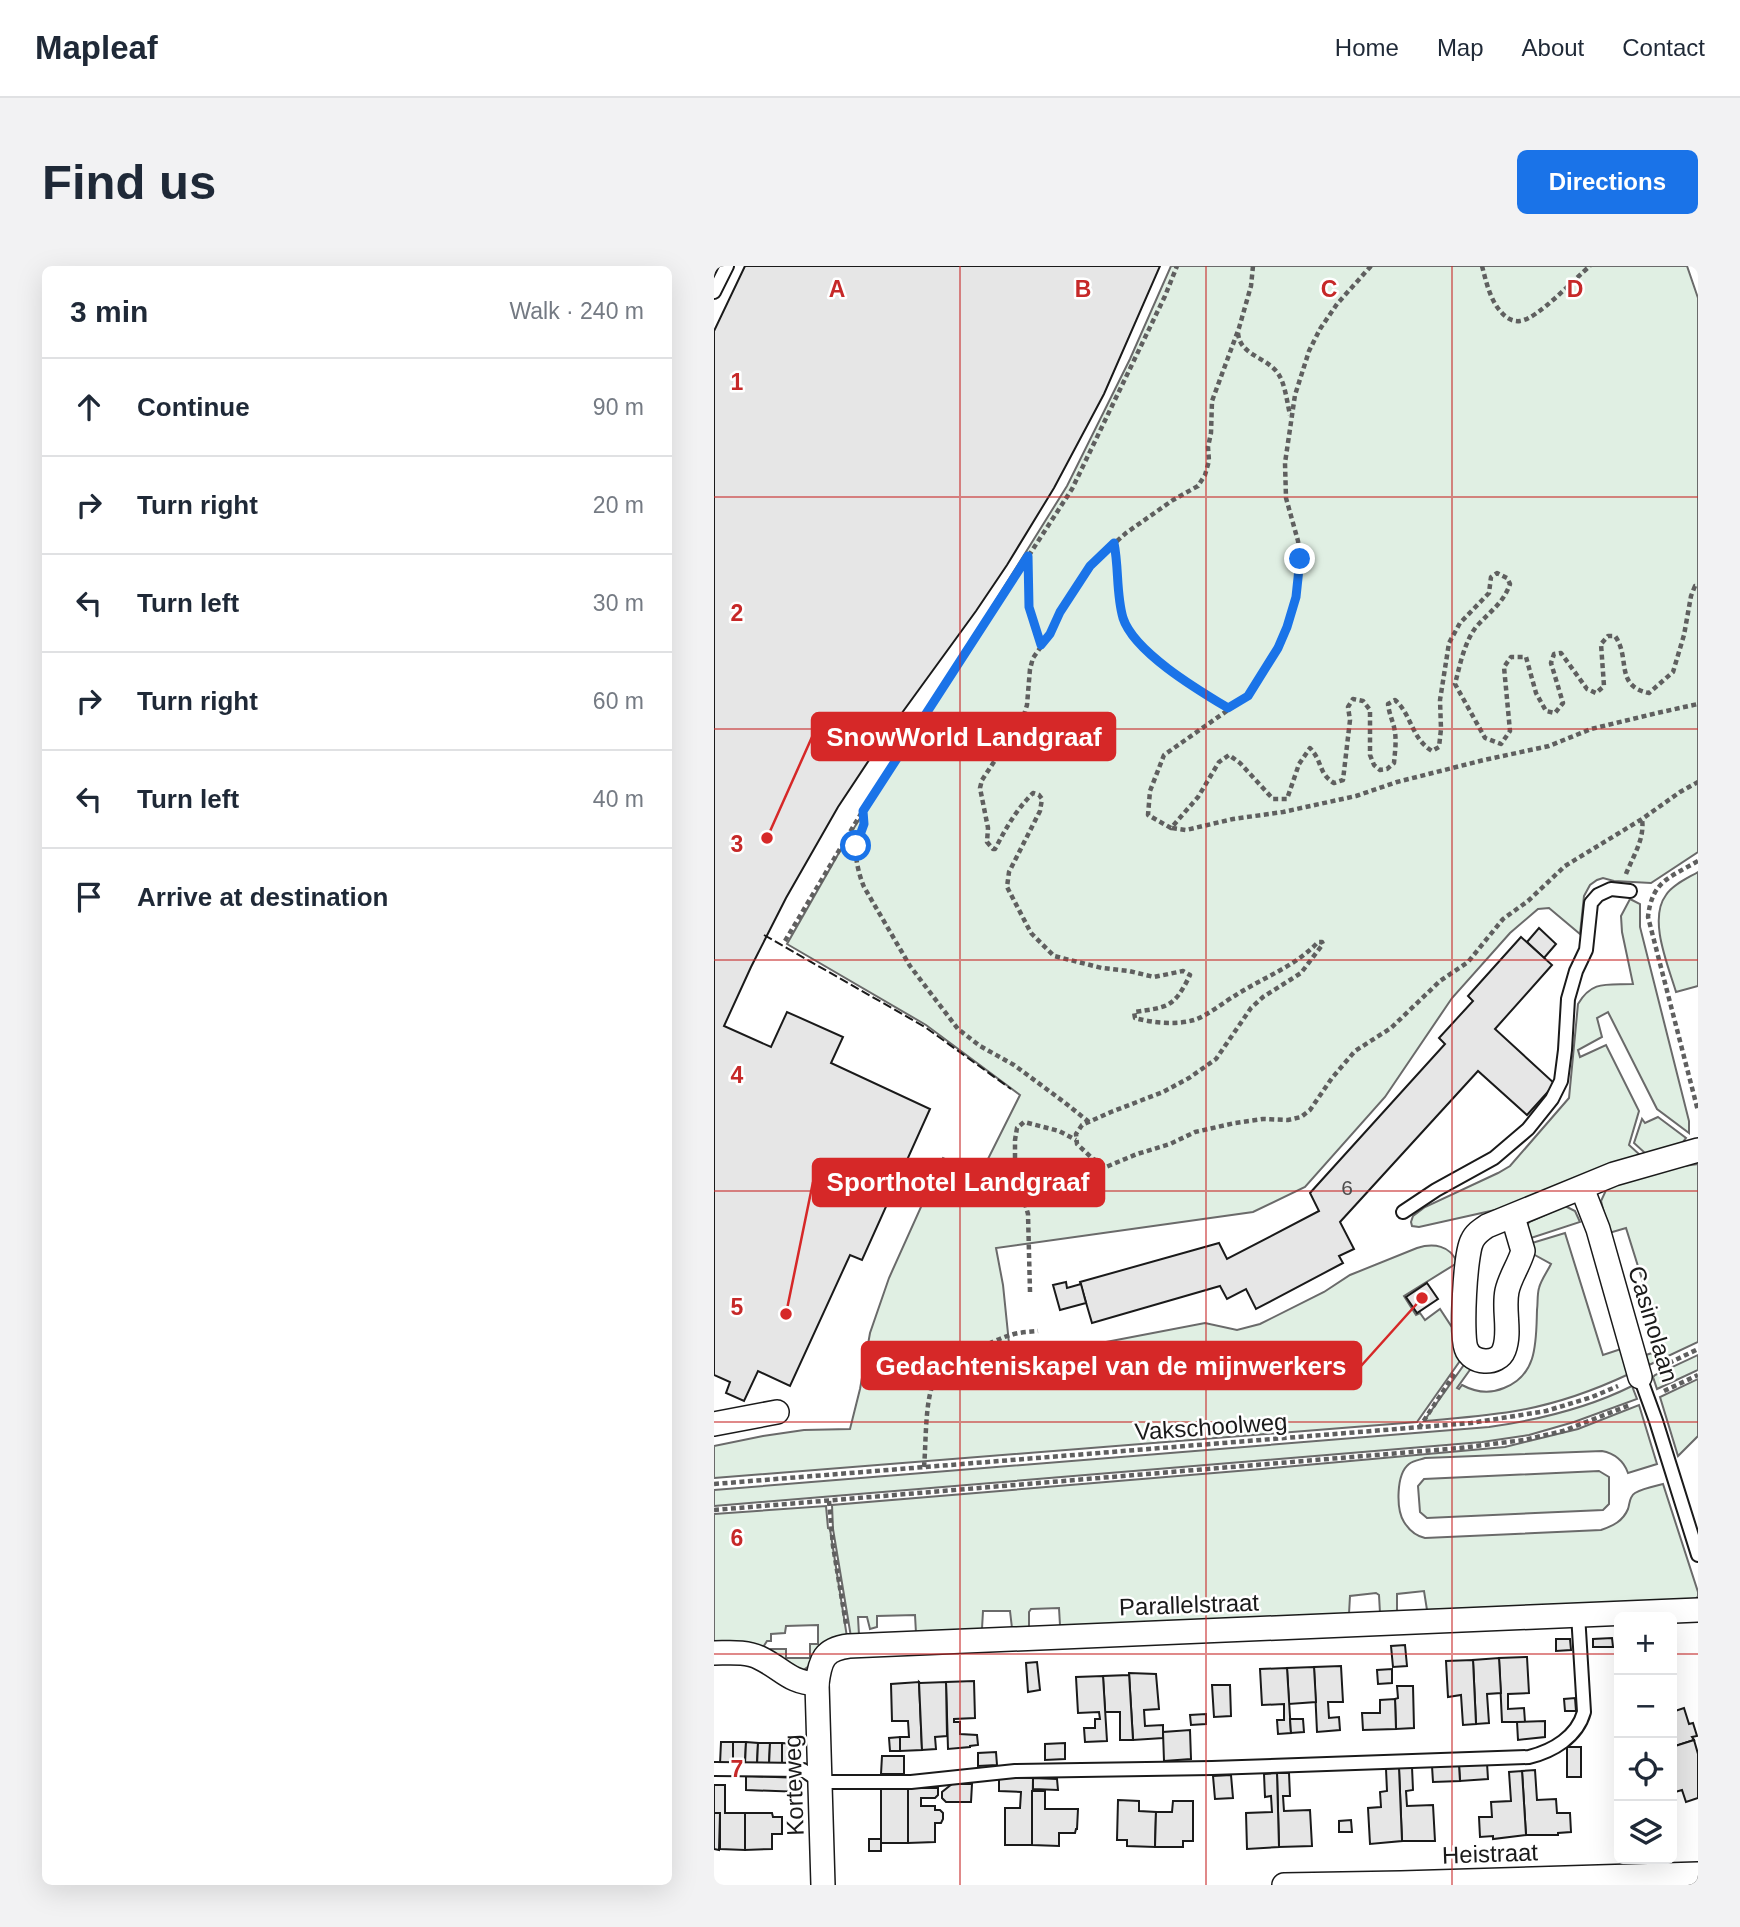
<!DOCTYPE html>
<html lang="en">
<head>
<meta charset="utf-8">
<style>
  :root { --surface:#fff; --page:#f2f2f3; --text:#1f2937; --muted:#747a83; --line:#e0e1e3; --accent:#1a73e8 }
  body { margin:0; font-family:Helvetica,sans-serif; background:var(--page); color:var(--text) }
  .controls { position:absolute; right:21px; bottom:21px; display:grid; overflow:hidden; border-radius:10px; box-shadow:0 7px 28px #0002 }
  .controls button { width:63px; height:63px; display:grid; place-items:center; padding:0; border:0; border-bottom:2px solid var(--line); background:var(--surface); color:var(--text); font:35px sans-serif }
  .stop { position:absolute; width:21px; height:21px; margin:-16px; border:5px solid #1a73e8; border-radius:50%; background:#fff }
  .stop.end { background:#1a73e8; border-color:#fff; box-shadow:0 2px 7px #0008 }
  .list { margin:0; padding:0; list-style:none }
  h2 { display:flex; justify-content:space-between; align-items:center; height:91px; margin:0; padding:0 28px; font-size:30px }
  h2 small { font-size:23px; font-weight:400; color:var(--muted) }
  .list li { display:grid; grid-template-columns:46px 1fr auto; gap:21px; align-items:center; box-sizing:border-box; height:98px; padding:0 28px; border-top:2px solid var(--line) }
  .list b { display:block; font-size:26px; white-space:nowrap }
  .list em { font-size:23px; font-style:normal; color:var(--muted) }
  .icon { flex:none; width:38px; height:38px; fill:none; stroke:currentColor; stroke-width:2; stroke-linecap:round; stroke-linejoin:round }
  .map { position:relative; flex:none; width:984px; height:1619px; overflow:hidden; border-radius:10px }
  header { display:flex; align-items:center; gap:42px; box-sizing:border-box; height:98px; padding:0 35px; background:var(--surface); border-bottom:2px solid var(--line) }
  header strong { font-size:33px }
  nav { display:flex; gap:38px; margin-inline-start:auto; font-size:24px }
  .intro { display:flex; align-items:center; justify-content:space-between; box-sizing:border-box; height:168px; padding:0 42px }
  h1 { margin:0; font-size:49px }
  .button { padding:18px 32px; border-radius:10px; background:var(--accent); color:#fff; font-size:24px; font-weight:700 }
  main { display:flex; gap:42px; padding:0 42px }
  aside { flex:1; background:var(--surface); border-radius:10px; box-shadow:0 7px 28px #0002 }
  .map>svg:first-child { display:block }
</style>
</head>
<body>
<header>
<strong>Mapleaf</strong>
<nav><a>Home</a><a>Map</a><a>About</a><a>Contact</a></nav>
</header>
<div class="intro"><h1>Find us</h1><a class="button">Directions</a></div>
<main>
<aside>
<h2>3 min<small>Walk · 240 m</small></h2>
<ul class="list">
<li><svg class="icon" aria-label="ahead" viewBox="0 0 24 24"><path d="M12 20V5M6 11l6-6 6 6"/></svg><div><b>Continue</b></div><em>90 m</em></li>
<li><svg class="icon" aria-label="right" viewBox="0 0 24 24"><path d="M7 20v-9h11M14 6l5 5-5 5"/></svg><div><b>Turn right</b></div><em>20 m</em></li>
<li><svg class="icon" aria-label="left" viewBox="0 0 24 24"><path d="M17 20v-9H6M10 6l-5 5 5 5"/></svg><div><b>Turn left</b></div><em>30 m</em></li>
<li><svg class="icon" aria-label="right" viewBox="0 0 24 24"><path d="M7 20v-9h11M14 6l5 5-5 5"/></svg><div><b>Turn right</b></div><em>60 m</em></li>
<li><svg class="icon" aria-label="left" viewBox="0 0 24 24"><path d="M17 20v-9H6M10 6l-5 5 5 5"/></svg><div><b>Turn left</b></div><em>40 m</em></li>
<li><svg class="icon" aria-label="arrive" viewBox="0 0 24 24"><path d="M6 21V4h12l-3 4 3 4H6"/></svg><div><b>Arrive at destination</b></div></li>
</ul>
</aside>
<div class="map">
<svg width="984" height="1619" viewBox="0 0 984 1619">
  <rect width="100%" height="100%" fill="#fff"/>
  <g fill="#e0efe3" stroke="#6a6a6a" stroke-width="2">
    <path d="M457,0H973L984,32V586L937,617L900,615L889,612L883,614L876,619L870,630L866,668L835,642L824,643L796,667L738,732L671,831L591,921L539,946L282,982L289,1019L296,1087L359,1085L392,1076L491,1057L523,1064L546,1058L610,1026L636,1009L703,982C719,977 737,979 743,997L690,1030L702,1049L706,1047L711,1054L726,1043L743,1069L748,1092L703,1156L0,1212V1180L49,1170L90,1164L136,1163L146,1123L156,1067L175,1012L229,892L266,909L306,829L212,759L73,678L130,578L353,220L416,93Z"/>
    <path d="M984,606V720L962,726C954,699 934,653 952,629C958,619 974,612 984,606Z"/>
    <path d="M916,633L926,638V661L975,855V867L943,843L894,746L883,752L888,771L864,784L866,791L892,779L925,845L915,879L926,889L898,897L790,942L705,961L698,960L697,956L699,950L711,941L784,907L796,900L855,832L864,738C878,714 893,719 919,718L908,666L907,650Z"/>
    <polygon points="944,851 972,872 968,877 932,888 920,877 928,853 931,857"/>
    <polygon points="984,898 984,1076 935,1099 932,1089 950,1083 912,962 895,967 887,935 893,922 901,918 963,901"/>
    <polygon points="851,940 861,945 866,956 817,972 813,960 815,956"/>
    <path d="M851,967L889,1089L907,1083L915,1108C881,1124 845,1137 807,1144C775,1150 743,1152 710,1155L752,1096L758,1101L743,1122L745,1123L748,1119C761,1126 776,1128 790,1122C824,1109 822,1075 823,1044C824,1037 823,1029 825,1022C827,1014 833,1006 837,998L819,988L818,977Z"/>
    <polygon points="984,1089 984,1104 943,1123 939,1111 941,1109"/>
    <polygon points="984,1113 984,1170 964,1190 946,1131"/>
    <path d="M918,1120L923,1133L860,1156L815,1169L768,1176L0,1240V1224L775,1161C824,1154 874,1142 918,1120Z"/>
    <path d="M925,1139L943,1198L914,1207C910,1195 900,1187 888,1185L711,1192C706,1194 700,1194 695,1198C682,1208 682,1243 690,1256C695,1264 702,1270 711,1272L887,1264C899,1260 909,1255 914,1243C916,1237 915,1231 921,1227C929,1222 941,1220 949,1218L984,1326V1330L982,1333L713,1344L710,1325L683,1328V1346L666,1347L665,1329L662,1327L636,1330L635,1348L348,1361L346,1359L345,1342L317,1343L315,1346V1362H298L296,1345H269L268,1363L202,1367L201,1349L163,1350V1361L156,1363L153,1351H144L145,1369L137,1371L119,1263L118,1239L548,1203L791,1181L864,1163Z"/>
    <polygon points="885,1205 895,1211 895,1238 889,1244 713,1252 706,1246 704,1220 710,1213"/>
    <polygon points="112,1240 114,1262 116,1263 133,1371 87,1406 54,1387 57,1383 72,1383 72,1392 96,1392 96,1378 104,1378 104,1359 72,1360 71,1367 57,1368 57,1375 53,1375 48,1383 0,1378 0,1248"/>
  </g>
  <g fill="#e6e6e6" stroke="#1a1a1a" stroke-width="2">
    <polygon points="31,0 446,0 390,128 340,222 293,299 262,345 169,473 124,541 72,632 37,701 10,760 57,781 73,746 129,771 117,797 216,843 148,994 136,989 76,1120 44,1105 30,1135 12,1127 16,1116 0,1109 0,65"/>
    <polygon points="825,662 842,678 830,692 813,676"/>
    <polygon points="807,671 838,699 781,763 841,818 813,849 764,805 626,956 640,983 625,990 629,997 542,1043 532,1023 513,1033 506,1020 378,1057 366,1016 505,977 513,993 605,945 596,927 731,778 725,772 759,735 754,730"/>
    <polygon points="352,1016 353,1022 367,1018 372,1037 346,1044 339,1019"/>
    <polygon points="713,1017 724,1033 703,1047 692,1031"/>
    <polygon points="898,1372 899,1381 879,1381 879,1373"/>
    <polygon points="842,1373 856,1373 857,1384 842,1385"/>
    <polygon points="691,1379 693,1400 679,1401 677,1380"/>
    <polygon points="813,1391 815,1427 794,1428 794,1443 810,1442 811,1456 788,1456 785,1392"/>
    <polygon points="785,1392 787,1427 773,1428 775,1457 762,1458 759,1394"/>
    <polygon points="759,1394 762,1458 749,1459 747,1429 734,1431 732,1395"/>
    <polygon points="323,1396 326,1424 314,1426 312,1397"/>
    <polygon points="627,1400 629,1436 614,1436 615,1452 625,1451 626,1464 603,1466 600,1401"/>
    <polygon points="600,1401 602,1436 575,1438 573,1402"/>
    <polygon points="573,1402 577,1467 564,1468 563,1454 570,1454 570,1438 548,1439 546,1403"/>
    <polygon points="678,1403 678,1417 664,1418 663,1404"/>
    <polygon points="415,1407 442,1408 445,1443 430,1444 431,1460 449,1459 449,1472 419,1474"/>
    <polygon points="415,1407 419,1474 406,1474 406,1446 391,1446 389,1410 415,1409"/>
    <polygon points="389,1410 393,1475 371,1476 370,1462 381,1462 381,1453 386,1453 385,1446 364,1447 362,1411"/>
    <polygon points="260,1415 261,1452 240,1453 240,1456 246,1456 246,1468 263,1469 264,1479 256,1480 256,1481 234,1483 232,1416"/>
    <polygon points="205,1416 208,1484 186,1485 186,1471 195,1471 194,1455 178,1455 177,1418"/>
    <polygon points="205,1416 206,1417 232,1416 233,1470 221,1471 222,1483 208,1484"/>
    <polygon points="498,1419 516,1419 517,1450 500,1451"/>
    <polygon points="683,1420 699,1420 700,1462 682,1463 681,1433 684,1432"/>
    <polygon points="861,1432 862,1445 851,1445 850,1433"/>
    <polygon points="681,1433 682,1463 649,1464 648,1447 666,1447 666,1434"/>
    <polygon points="970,1442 975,1458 979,1457 983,1470 978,1471 980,1474 958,1481 958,1446"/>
    <polygon points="492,1448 492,1458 477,1459 476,1449"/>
    <polygon points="576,1453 589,1453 590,1466 577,1467"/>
    <polygon points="831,1455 831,1471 804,1474 803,1456"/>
    <polygon points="476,1464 477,1493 450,1495 449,1466"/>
    <polygon points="186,1471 186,1485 176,1485 175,1472"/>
    <polygon points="980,1474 984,1488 984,1532 972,1536 968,1524 958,1527 958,1481"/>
    <polygon points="7,1476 19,1476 19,1498 6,1498"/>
    <polygon points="19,1476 32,1476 31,1498 19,1498"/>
    <polygon points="32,1476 44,1477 43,1499 31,1498"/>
    <polygon points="44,1477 56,1477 55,1499 43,1499"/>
    <polygon points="56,1477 68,1477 68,1499 55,1499"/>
    <polygon points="68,1477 80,1478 80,1499 68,1499"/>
    <polygon points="351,1477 351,1493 331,1494 331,1478"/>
    <rect x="853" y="1481" width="14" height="30"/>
    <polygon points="282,1486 283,1499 264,1500 264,1487"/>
    <polygon points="168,1490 190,1490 190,1508 167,1508"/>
    <polygon points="773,1497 774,1513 746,1515 745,1499"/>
    <polygon points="745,1499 746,1515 719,1516 718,1500"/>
    <polygon points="698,1501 699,1524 692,1525 693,1540 719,1539 721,1575 688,1575 685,1502"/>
    <polygon points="685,1502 688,1575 656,1578 654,1542 667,1541 666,1526 673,1525 672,1503"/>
    <polygon points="821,1504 823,1534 842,1533 843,1547 856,1547 857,1566 844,1567 844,1569 812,1569 808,1505"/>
    <polygon points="808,1505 812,1569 779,1573 779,1570 766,1571 765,1551 778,1551 777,1536 797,1535 795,1506"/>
    <polygon points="563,1507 575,1507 576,1530 569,1530 570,1545 596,1544 598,1580 565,1581"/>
    <polygon points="563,1507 565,1581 533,1583 532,1547 558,1546 557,1530 551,1531 550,1508"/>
    <polygon points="517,1509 519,1532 501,1533 499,1510"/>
    <polygon points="32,1510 88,1512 88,1526 32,1524"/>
    <polygon points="285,1511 319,1512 318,1579 291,1579 291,1542 306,1542 307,1526 285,1525"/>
    <polygon points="319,1512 343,1513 344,1524 319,1523"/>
    <polygon points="238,1518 258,1518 257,1536 232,1536 228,1532 228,1526"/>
    <polygon points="0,1519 11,1519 11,1547 31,1547 31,1584 6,1583 6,1547 0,1547"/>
    <rect x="167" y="1522" width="27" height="55"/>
    <polygon points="194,1522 224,1522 224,1529 221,1532 207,1532 207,1540 221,1540 221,1544 226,1544 229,1547 229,1553 227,1557 221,1557 221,1576 194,1577"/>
    <polygon points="318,1525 331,1525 331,1543 364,1543 363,1563 362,1563 361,1567 345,1567 345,1580 318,1579"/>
    <polygon points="404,1534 425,1535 425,1545 442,1546 441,1581 413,1580 413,1574 403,1574"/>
    <polygon points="459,1535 479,1535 479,1575 469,1575 469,1581 441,1581 442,1546 458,1546"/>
    <polygon points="0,1547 6,1547 5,1584 0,1583"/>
    <polygon points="31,1547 58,1547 59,1551 68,1551 68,1568 58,1568 58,1583 31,1584"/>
    <polygon points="637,1554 638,1566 625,1566 625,1555"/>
    <rect x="155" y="1573" width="12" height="12"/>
  </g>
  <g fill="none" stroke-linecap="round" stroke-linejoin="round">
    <g stroke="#1a1a1a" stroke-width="16">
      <g id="service">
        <polyline points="0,26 13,0"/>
        <polyline points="689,946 722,924 780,892 814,863 838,833 847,815 851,784 854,733 862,705 872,684 877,637 884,629 897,623 916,625"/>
        <polyline points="926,1111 942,1155 984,1289"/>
        <path d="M0,1503L89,1504L107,1516H197L301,1505L498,1502L815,1491C839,1485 863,1471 870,1446L864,1348"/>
      </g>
    </g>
    <g stroke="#1a1a1a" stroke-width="26">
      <g id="minor">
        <polyline points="868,922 884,963 926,1111"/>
        <path d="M799,951L809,985C805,999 796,1011 793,1025C789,1044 797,1066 790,1084C784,1100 757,1098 752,1082C747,1068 751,988 758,975C761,968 767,964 773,960L900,908L984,884"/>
        <polyline points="0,1158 63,1146"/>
        <path d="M0,1387C15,1387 32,1385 46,1392C69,1403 74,1416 103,1418C106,1394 110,1383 135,1380L984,1344"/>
        <polyline points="103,1418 109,1619"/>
        <polyline points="570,1619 687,1617 984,1608"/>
      </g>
    </g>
    <g stroke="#5f5f5f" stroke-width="4.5" stroke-dasharray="5 3.5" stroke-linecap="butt">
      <path d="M539,0L537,20L525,62L498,135L497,167L494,181L495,195L491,209L484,220L459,234L412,267L375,300L346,347L336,368L319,392L316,403L313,439L309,452L268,514L266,522L274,562L273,576L279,583H281C292,562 302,544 319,527L325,529L328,533L326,545L295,606L293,621L317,667L340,690L388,702L415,705L440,711L469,705L476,709C460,742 454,741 420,746L421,752C438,757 463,759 480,754C493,750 510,736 522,729C550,711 582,700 604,676H608L609,678L587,707L549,731L537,742L502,793L475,812L449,826L397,846L368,859L362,868L363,878L378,892L392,901L423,888L456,878L481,866L521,857L549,853L574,854L587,851L596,844L618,812L641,785L677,762L726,715L754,696L789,653L814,635L851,600L928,553L966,526L984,516"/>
      <path d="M657,0L623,38L606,63L595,85L581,129L571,197L572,232L584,275L586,293L582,331L573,361L564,382L534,430L450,489L436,525L434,549L457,562L484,531L505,496L515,489L526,497L559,533H573L585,498L596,482C609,496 604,507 620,517L629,514L636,454L634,441L639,433L649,435L656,444V489L660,499L666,504L673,503L680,497C681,485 683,473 680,461C678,453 675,447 674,438L681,434C698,449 697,472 718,485L725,481L727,463L726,434L735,377L746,357L775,327L777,311L783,307L793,312L796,318C789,338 775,346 762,361C750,377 746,399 741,418L771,472L787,478L796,465L790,401L797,391H812L822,427L832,445L841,447L849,437L837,397L840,388L847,387L873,423L882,427L890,420L887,378L894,370H901C917,392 900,420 935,427L959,406L970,369L977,330L981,320H984"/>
      <path d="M768,0C772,15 776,34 787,46C792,52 799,56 806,55C824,53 861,12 876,0"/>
      <polyline points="983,0 984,2"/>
      <path d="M524,67C526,89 550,90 563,106C571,116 573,136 576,149"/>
      <path d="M400,278C405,302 402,329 409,353C420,386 484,425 514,442"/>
      <polyline points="314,291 315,341 327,378"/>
      <polyline points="458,562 472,564 519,553 569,546 642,530 683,516 770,494 835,480 877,463 943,447 984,438"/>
      <path d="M984,595C955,612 938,615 934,651L984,845"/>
      <path d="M912,608C919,590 931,573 928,553"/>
      <polyline points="71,675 148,546"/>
      <path d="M375,856L350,836L300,799L266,780L244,763L196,700L150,621C145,609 141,593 142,580C144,565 150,563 149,545L358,223L451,30L463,0"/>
      <polyline points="316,1026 314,948 301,904 301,874 303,862 310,856 345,865 362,874"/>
      <polyline points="947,1101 984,1083"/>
      <polyline points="950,1125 984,1109"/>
      <polyline points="705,1162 741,1107"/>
      <path d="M210,1201C212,1179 211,1141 218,1121C223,1104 279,1073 297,1069C305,1066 315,1066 324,1065"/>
      <polyline points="0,1218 757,1157 832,1145 878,1131 904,1120"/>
      <polyline points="115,1235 119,1280 132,1358"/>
      <polyline points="0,1244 746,1182 810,1174 849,1165 916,1139"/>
    </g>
    <use href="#service" stroke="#fff" stroke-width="12"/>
    <use href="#minor" stroke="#fff" stroke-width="23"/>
    <polyline stroke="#1a1a1a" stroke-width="2" stroke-dasharray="9 3.5" stroke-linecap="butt" points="50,669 211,761 297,823"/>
  </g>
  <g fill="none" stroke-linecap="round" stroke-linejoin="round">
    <path stroke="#1a73e8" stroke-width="9" d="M142,580L150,558L149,545L314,290L315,341L327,379L336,368L346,346L376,300L400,277C405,302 402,328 409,352C420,386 484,424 514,442L534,430L564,382L573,361L582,331L586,293"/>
  </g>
  <path fill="none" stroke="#c62828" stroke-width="2" stroke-opacity="0.55" d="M246,0V1619M492,0V1619M738,0V1619M0,231H984M0,463H984M0,694H984M0,925H984M0,1156H984M0,1388H905M958,1388H984"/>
  <g text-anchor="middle" stroke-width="5" stroke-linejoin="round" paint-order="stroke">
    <g font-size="21" fill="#4d4d4d">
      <text x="633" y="929">6</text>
    </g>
    <g font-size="24" fill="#1a1a1a" stroke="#fff">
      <text transform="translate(939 1058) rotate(73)" y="8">Casinolaan</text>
      <text transform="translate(497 1161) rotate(-4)" y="8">Vakschoolweg</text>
      <text transform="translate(475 1339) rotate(-2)" y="8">Parallelstraat</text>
      <text transform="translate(80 1519) rotate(-92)" y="8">Korteweg</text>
      <text transform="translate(776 1588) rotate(-2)" y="8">Heistraat</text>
    </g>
  </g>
  <g font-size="23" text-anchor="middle" font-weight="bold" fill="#c62828" stroke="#fff" stroke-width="5" stroke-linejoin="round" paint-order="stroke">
    <text x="123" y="31">A</text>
    <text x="369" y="31">B</text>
    <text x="615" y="31">C</text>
    <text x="861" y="31">D</text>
    <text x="23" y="124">1</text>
    <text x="23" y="355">2</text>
    <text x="23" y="586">3</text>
    <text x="23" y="817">4</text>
    <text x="23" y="1049">5</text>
    <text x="23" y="1280">6</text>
    <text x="23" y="1511">7</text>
  </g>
  <path fill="none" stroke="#d62828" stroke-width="2.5" d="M53 572L98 471M72 1048L99 916M708 1032L647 1100"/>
  <g fill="#d62828" stroke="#fff" stroke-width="2.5">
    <circle cx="53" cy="572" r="7"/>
    <circle cx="72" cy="1048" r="7"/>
    <circle cx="708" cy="1032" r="7"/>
  </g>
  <g fill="#d62828" stroke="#d62828" stroke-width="2.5">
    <rect x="98" y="447" width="303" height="47" rx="7"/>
    <rect x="99" y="893" width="291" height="47" rx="7"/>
    <rect x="148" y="1076" width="499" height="47" rx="7"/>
  </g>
  <g font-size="26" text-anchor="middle" font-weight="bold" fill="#fff">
    <text x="250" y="480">SnowWorld Landgraaf</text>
    <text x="244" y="925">Sporthotel Landgraaf</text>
    <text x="397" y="1109">Gedachteniskapel van de mijnwerkers</text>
  </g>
</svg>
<div class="controls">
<button>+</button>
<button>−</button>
<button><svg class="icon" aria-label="locate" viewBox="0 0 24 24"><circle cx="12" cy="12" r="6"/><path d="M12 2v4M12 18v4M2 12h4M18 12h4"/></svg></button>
<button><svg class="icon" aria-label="layers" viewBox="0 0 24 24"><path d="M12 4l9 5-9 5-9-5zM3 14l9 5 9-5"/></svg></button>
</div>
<div class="stop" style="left:142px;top:580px"></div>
<div class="stop end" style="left:586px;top:293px"></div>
</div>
</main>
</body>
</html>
